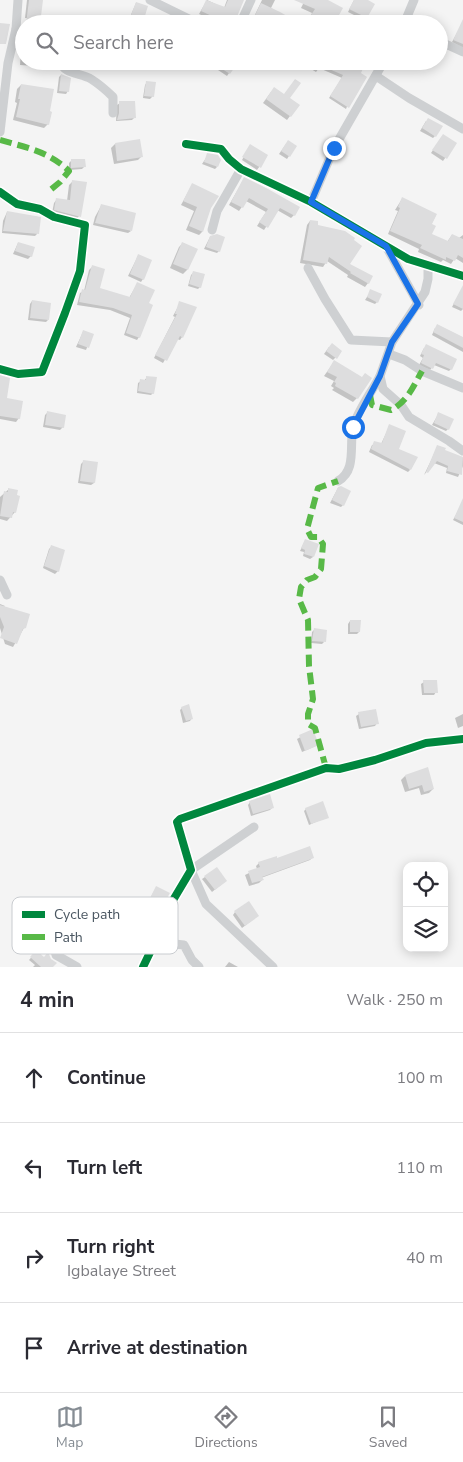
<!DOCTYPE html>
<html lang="en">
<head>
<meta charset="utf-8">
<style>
  :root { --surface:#fff; --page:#f2f2f3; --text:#2b2b33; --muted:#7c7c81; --line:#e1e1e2; --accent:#868d94 }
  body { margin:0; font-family:"Nunito Sans",sans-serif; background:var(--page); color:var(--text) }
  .controls { position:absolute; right:15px; bottom:15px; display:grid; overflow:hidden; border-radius:10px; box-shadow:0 2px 12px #0003 }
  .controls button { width:45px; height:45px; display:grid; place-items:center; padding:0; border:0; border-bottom:1px solid var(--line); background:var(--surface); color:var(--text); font:25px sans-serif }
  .stop { position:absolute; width:15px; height:15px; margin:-11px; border:4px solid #1a73e8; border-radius:50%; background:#fff }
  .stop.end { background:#1a73e8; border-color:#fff; box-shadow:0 1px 5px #0008 }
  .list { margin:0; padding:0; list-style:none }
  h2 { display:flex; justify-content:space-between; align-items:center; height:65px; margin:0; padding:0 20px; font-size:21px }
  h2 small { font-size:16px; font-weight:400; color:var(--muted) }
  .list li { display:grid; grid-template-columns:32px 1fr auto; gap:15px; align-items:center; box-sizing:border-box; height:90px; padding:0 20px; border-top:1px solid var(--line) }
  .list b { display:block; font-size:19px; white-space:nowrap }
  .list p { margin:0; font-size:16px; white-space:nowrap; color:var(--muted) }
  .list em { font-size:16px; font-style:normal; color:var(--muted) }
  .icon { flex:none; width:28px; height:28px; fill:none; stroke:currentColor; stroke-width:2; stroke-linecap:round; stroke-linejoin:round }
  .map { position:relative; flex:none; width:463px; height:967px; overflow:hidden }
  .search { position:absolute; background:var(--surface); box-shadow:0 2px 12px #0003; left:15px; right:15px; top:15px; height:55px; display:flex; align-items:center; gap:12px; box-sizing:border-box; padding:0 18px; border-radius:28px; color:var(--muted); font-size:19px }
  .sheet { height:425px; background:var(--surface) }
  nav { display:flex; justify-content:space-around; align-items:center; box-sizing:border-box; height:70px; border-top:1px solid var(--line); background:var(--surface); font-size:14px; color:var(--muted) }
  nav a { display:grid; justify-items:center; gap:2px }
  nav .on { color:var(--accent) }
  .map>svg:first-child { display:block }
</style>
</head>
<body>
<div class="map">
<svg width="463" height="967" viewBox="0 0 463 967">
  <rect width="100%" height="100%" fill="#f4f4f4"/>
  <g fill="#0003">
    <polygon points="27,0 41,0 28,18 25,18"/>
    <polygon points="207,0 224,8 227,0 242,0 233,24 212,24 214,21 199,14"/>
    <polygon points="262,0 275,0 271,8 299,24 266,24 261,21 258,24 252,21"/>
    <polygon points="305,0 326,0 333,24 317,24 309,19 312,13 301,8"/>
    <polygon points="354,0 365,0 366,18 364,20 348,12"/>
    <polygon points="136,3 143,18 141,21 130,17"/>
    <polygon points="461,26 463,28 463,48 452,42"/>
    <polygon points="24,48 24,61 53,61 53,63 49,67 20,65 21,51"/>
    <polygon points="223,61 236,63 227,76 218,70"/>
    <polygon points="272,61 286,61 281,67"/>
    <polygon points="308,61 365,61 346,109 329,98 342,78 319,68 316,72 306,66"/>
    <polygon points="61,75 68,91 66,94 57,93 59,77"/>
    <polygon points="147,82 153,96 150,99 143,98 145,85"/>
    <polygon points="21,85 48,124 44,128 13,120 17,103 15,102 17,89"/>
    <polygon points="271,92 288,99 290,116 287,120 263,103"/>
    <polygon points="120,103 134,118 132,120 116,121 117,105"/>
    <polygon points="426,121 435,136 433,138 420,131"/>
    <polygon points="441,138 455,144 443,161 431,153"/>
    <polygon points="115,144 142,156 138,160 114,164 111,148"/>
    <polygon points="286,144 289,156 287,159 279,154"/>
    <polygon points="250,146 267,156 257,170 242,160"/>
    <polygon points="208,155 217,167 215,169 202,164"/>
    <polygon points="71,161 84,167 82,169 69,170 69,163"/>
    <polygon points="244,179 298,208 294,215 291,218 277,210 264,230 257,226 266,212 246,201 239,211 229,205"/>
    <polygon points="72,182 79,216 76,220 52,213 54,203 57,199 67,201 69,185"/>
    <polygon points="192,185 210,208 202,232 199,235 186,230 194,211 181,205"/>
    <polygon points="402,199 431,224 430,235 447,242 452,235 459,238 463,235 463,263 455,258 451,264 443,260 441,262 418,252 419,249 388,234 398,211 395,210"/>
    <polygon points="101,206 131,231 128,233 93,225 95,217"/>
    <polygon points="7,212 38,217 37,234 35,236 2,233 3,221"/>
    <polygon points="310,221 316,226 349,265 368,283 365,287 347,277 348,275 327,261 323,267 300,263 307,225"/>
    <polygon points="210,237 219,251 217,253 204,249"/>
    <polygon points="18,243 31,256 28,259 13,254"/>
    <polygon points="183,243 196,249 187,270 183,274 170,268 179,247"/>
    <polygon points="138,256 143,279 141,282 128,276"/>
    <polygon points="92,267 99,289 129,298 137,284 147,304 139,337 137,340 124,335 130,318 110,310 77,305 80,293 84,291 89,270"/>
    <polygon points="194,272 200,287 198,289 188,286 191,275"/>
    <polygon points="463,290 463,309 461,311 452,307 460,292"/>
    <polygon points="371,291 377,302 375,304 365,300"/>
    <polygon points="32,301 48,320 46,322 28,320 30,304"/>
    <polygon points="180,303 195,308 182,337 180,340 177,339 163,363 154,358 175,317 173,316"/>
    <polygon points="435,328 463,338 463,352 432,335"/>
    <polygon points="83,332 92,335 86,350 76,347"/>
    <polygon points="329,347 341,352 333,360 324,354"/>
    <polygon points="424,348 451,369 449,371 434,365 430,370 419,365 423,358 420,356"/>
    <polygon points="334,362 357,398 353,402 332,390 334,388 331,386 334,381 324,376"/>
    <polygon points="0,377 5,399 19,418 16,422 0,419"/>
    <polygon points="147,377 153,393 151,395 137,393 138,383 141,381 144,381"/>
    <polygon points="47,413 63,427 60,430 43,427 45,415"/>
    <polygon points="439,413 448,429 446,431 432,425"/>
    <polygon points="390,425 398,450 410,470 408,472 369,452 372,445 381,444"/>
    <polygon points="438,446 444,451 463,458 463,466 458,477 446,473 447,468 434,463 424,475"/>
    <polygon points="84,461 97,463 94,483 91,485 78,483 81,464"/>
    <polygon points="338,488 343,505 341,507 330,503"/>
    <polygon points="9,489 15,512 7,521 0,519 0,497"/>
    <polygon points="462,504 463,504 463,525 453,520"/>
    <polygon points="305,541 313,557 310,559 303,556 304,552 300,551"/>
    <polygon points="51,547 64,550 58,571 55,574 43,568 49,549"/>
    <polygon points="0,604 5,606 4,607 24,628 13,647 5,644 0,628"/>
    <polygon points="350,621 359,632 357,634 348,634 348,624"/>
    <polygon points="314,630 324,642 322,644 311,643 312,632"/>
    <polygon points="424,682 436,692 434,695 422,695 421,684"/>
    <polygon points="182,708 192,718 190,721 183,723 180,710"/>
    <polygon points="359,714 377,723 375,726 359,729 356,716"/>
    <polygon points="463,714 463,726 458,728 455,718"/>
    <polygon points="312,731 318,745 302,752 297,739"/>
    <polygon points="405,776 433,789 429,793 421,795 419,788 405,792 401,780"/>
    <polygon points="250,802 273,807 270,810 251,816 248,805"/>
    <polygon points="306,809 327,817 309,825 304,811"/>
    <polygon points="313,857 310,860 261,878 262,880 259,883 249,886 245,875 257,869 256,866 259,863 277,859"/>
    <polygon points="205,877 223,883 212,892 202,879"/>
    <polygon points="156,888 160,907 158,910 147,904"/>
    <polygon points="235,912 255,918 242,928 233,915"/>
    <polygon points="36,952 52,967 33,967 35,965 29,960"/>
    <polygon points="229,962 238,967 225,967"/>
  </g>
  <g fill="#ddddde">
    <polygon points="29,0 43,0 40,24 26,24"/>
    <polygon points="206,0 225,7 228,0 244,0 234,24 219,24 214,21 216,18 201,11"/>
    <polygon points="294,0 328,0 343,8 334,24 327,24 311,15 315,9"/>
    <polygon points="354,0 368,0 375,4 367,18 349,9"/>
    <polygon points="136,2 148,6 144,19 131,15"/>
    <polygon points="261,3 280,12 301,24 269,24 254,17"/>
    <polygon points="463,19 463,44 453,40"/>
    <polygon points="0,23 10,24 6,44 0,44"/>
    <polygon points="223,61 239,61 230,74 219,67"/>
    <polygon points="303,61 366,61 361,73 367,77 349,108 330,96 343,75 322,66 319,70"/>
    <polygon points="61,74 71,78 69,92 59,91"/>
    <polygon points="295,79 301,83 290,98 300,105 291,117 266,99 274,87 284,94"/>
    <polygon points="146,81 156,82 154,97 144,96"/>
    <polygon points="21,84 54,89 50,111 52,112 49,125 16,117 20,99 18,99"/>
    <polygon points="119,101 135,101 136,118 117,120 119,113"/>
    <polygon points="428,118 443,126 436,137 422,128"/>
    <polygon points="443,134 457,143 447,159 432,150"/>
    <polygon points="140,139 143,157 117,161 115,143"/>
    <polygon points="288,140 297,146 290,157 281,151"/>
    <polygon points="250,144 268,155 261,168 242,157"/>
    <polygon points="207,153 218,155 221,160 218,167 204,162"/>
    <polygon points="71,159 85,159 86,167 71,168"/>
    <polygon points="244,177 268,189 300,207 295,216 280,208 268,228 259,222 268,209 249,198 243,208 231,202"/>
    <polygon points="72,180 87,182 81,217 54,210 56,198 70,200"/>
    <polygon points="192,183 219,196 211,208 203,232 189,226 197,207 183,201"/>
    <polygon points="402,197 437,214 432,224 436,226 432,234 448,241 452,234 463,239 463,258 458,255 455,261 446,257 446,260 420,248 422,245 390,231 400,208 398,207"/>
    <polygon points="101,204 136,213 132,231 95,223"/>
    <polygon points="7,211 41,217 39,234 3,231"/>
    <polygon points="310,220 318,221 318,225 345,231 355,238 354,240 362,246 350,264 373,276 369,284 350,273 351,272 329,257 327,264 303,260"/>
    <polygon points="217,234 225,237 220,252 206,247 210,236"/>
    <polygon points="18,242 35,247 32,257 15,251"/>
    <polygon points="182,242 198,249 188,270 173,264"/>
    <polygon points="138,254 152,260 144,280 130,274"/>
    <polygon points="92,265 105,269 100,288 130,297 137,282 155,290 149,303 153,305 140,338 126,333 132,315 113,308 79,302 82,289 85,290"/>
    <polygon points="193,271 205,274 201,288 189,284"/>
    <polygon points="463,285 463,309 453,304"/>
    <polygon points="370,289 382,294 378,303 367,297"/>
    <polygon points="32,300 51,303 49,320 30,318"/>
    <polygon points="179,301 197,307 183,338 180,336 167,361 155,355 177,314 175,314"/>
    <polygon points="437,324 463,337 463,348 433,332"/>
    <polygon points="83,330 94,334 89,348 78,344"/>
    <polygon points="332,343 342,351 337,359 326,351"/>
    <polygon points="426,344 457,359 452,370 436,363 433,369 421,363 424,355 421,354"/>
    <polygon points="334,360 362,377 365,373 372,378 358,399 335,386 336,383 334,382 337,377 327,372"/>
    <polygon points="0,375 10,378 7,398 23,401 20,419 0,416"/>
    <polygon points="146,376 157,377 154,394 138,391 140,379 146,380"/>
    <polygon points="47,411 66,415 64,428 45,425"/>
    <polygon points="438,412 454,419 449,430 434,423"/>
    <polygon points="389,424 406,431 399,449 418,457 411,470 371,449 374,441 382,443"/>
    <polygon points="437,445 446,448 445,450 463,457 462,475 447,471 448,466 437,461 428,473 426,472"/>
    <polygon points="83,460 98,462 95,483 80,481"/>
    <polygon points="341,486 351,491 344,506 332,500 338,487"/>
    <polygon points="8,488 18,490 17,495 20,496 16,513 13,512 12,518 0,516 4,491 8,492"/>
    <polygon points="463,498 463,522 454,518"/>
    <polygon points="305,539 319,544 314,557 304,554 305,550 301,548"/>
    <polygon points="51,545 65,550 59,572 44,566"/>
    <polygon points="0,605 30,614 26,628 23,629 17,644 0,638 4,627 0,617"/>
    <polygon points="350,620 361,620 360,632 350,632"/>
    <polygon points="314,628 327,630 326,642 312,641"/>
    <polygon points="423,680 437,680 438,693 424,693"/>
    <polygon points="189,704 193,719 186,721 181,707"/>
    <polygon points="376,709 379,724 361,727 358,712"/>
    <polygon points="313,729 319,745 305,751 299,735"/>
    <polygon points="428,767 434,789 424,792 422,785 409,789 405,775"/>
    <polygon points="270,794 274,808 253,814 249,801"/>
    <polygon points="323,801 329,818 311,824 305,808"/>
    <polygon points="310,846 314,858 262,877 264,880 252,883 248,871 260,867 258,862 277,856 277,858"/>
    <polygon points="217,867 227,881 215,890 204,876"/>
    <polygon points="156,886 170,893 161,908 148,902"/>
    <polygon points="249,901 259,916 245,926 234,911"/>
    <polygon points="36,950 44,957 48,952 51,959 57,963 53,967 41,967 30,957"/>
  </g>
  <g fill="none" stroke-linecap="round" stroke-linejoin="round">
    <g stroke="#ced0d2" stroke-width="9">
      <polyline points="18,0 16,29 24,34"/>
      <polyline points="150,0 189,19 189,24"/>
      <polyline points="240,24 251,0"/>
      <polyline points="404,24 414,0"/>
      <polyline points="439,41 463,52"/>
      <path d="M60,61C63,74 81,73 91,79C99,84 106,90 113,97V113"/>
      <polyline points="376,76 409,98 463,129"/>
      <polyline points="0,132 8,63 16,29"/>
      <polyline points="186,144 221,149 229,159 241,169 311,202 408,259 463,276"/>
      <polyline points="0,192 17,204 40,209 54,217 85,225 80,271 65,313 42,372 18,374 0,369"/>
      <polyline points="311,202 334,148 384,61"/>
      <polyline points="212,230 217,211 241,169"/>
      <polyline points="387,248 419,305"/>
      <polyline points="428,266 428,279 425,292 392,342 380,376 383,389 401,405 409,417 449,441 463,451"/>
      <polyline points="308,268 325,299 351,340 392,342"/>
      <polyline points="389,354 405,360 422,371 463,388"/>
      <path d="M338,481C357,470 349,446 353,428C357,411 372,392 380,376"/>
      <polyline points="0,580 7,595"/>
      <polyline points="254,827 191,870 206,904 273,967"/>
      <polyline points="50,928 56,955 77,967"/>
      <polyline points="155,942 184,945 192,960 199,967"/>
      <polyline points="143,967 155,942 157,927 191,870 177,822 180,819 326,768 339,769 375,760 426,743 463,739"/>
    </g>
    <g stroke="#58b947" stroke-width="6" stroke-dasharray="12 6" stroke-linecap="butt">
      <path d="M0,140C25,147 50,152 69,171L60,182L48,192"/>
      <path d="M370,395L372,405L391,410C407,402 413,387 422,371"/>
      <polyline points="326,768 315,728 308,724 308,714 313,699 309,666 308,620 299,599 301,587 307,580 315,577 321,569 323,544 318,537 311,537 307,529 318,488 338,481"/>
    </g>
    <g stroke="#fff" stroke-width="11">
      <g id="cycleway">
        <polyline points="186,144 221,149 229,159 241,169 311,202 408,259 463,276"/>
        <polyline points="0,192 17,204 40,209 54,217 85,225 80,271 65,313 42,372 18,374 0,369"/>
        <polyline points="143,967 155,942 157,927 191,870 177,822 180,819 326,768 339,769 375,760 426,743 463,739"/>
      </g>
    </g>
    <use href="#cycleway" stroke="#00873e" stroke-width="8"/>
  </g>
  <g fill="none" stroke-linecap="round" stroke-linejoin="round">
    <polyline stroke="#1a73e8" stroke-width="6" points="334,148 311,202 386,246 418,304 392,342 380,376 353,427"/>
  </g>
  <rect x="12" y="897" width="166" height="57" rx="8" fill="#fff" stroke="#c9ccd0" stroke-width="1"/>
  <rect x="22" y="911" width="23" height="7" fill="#00873e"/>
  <rect x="22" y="934" width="23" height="6" fill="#58b947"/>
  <g font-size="14" fill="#4a5661">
    <text x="54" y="919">Cycle path</text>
    <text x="54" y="942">Path</text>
  </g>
</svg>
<div class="controls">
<button><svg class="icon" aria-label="locate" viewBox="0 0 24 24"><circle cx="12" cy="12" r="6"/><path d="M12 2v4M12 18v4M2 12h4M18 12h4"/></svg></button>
<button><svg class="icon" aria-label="layers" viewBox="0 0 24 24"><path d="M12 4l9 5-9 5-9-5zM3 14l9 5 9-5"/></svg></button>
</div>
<div class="stop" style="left:353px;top:427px"></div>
<div class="stop end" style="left:334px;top:148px"></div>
<div class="search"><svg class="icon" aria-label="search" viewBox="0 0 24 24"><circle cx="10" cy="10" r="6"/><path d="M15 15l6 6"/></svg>Search here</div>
</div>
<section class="sheet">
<h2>4 min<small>Walk · 250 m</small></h2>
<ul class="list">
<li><svg class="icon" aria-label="ahead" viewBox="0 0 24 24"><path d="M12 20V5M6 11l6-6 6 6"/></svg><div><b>Continue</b></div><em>100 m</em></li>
<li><svg class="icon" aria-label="left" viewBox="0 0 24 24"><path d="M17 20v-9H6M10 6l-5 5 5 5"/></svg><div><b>Turn left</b></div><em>110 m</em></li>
<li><svg class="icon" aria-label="right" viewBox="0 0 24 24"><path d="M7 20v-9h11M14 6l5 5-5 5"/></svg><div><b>Turn right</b><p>Igbalaye Street</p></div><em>40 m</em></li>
<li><svg class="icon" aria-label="arrive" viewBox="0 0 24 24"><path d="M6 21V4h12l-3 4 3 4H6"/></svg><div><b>Arrive at destination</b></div></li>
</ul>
</section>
<nav>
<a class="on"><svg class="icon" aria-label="map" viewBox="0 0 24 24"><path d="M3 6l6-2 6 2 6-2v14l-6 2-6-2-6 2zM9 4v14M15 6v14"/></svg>Map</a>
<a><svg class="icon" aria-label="directions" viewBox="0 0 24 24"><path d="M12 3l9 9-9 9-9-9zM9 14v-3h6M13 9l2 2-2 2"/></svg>Directions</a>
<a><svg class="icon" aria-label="saved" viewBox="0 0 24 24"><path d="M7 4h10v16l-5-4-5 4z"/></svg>Saved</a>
</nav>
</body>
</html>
